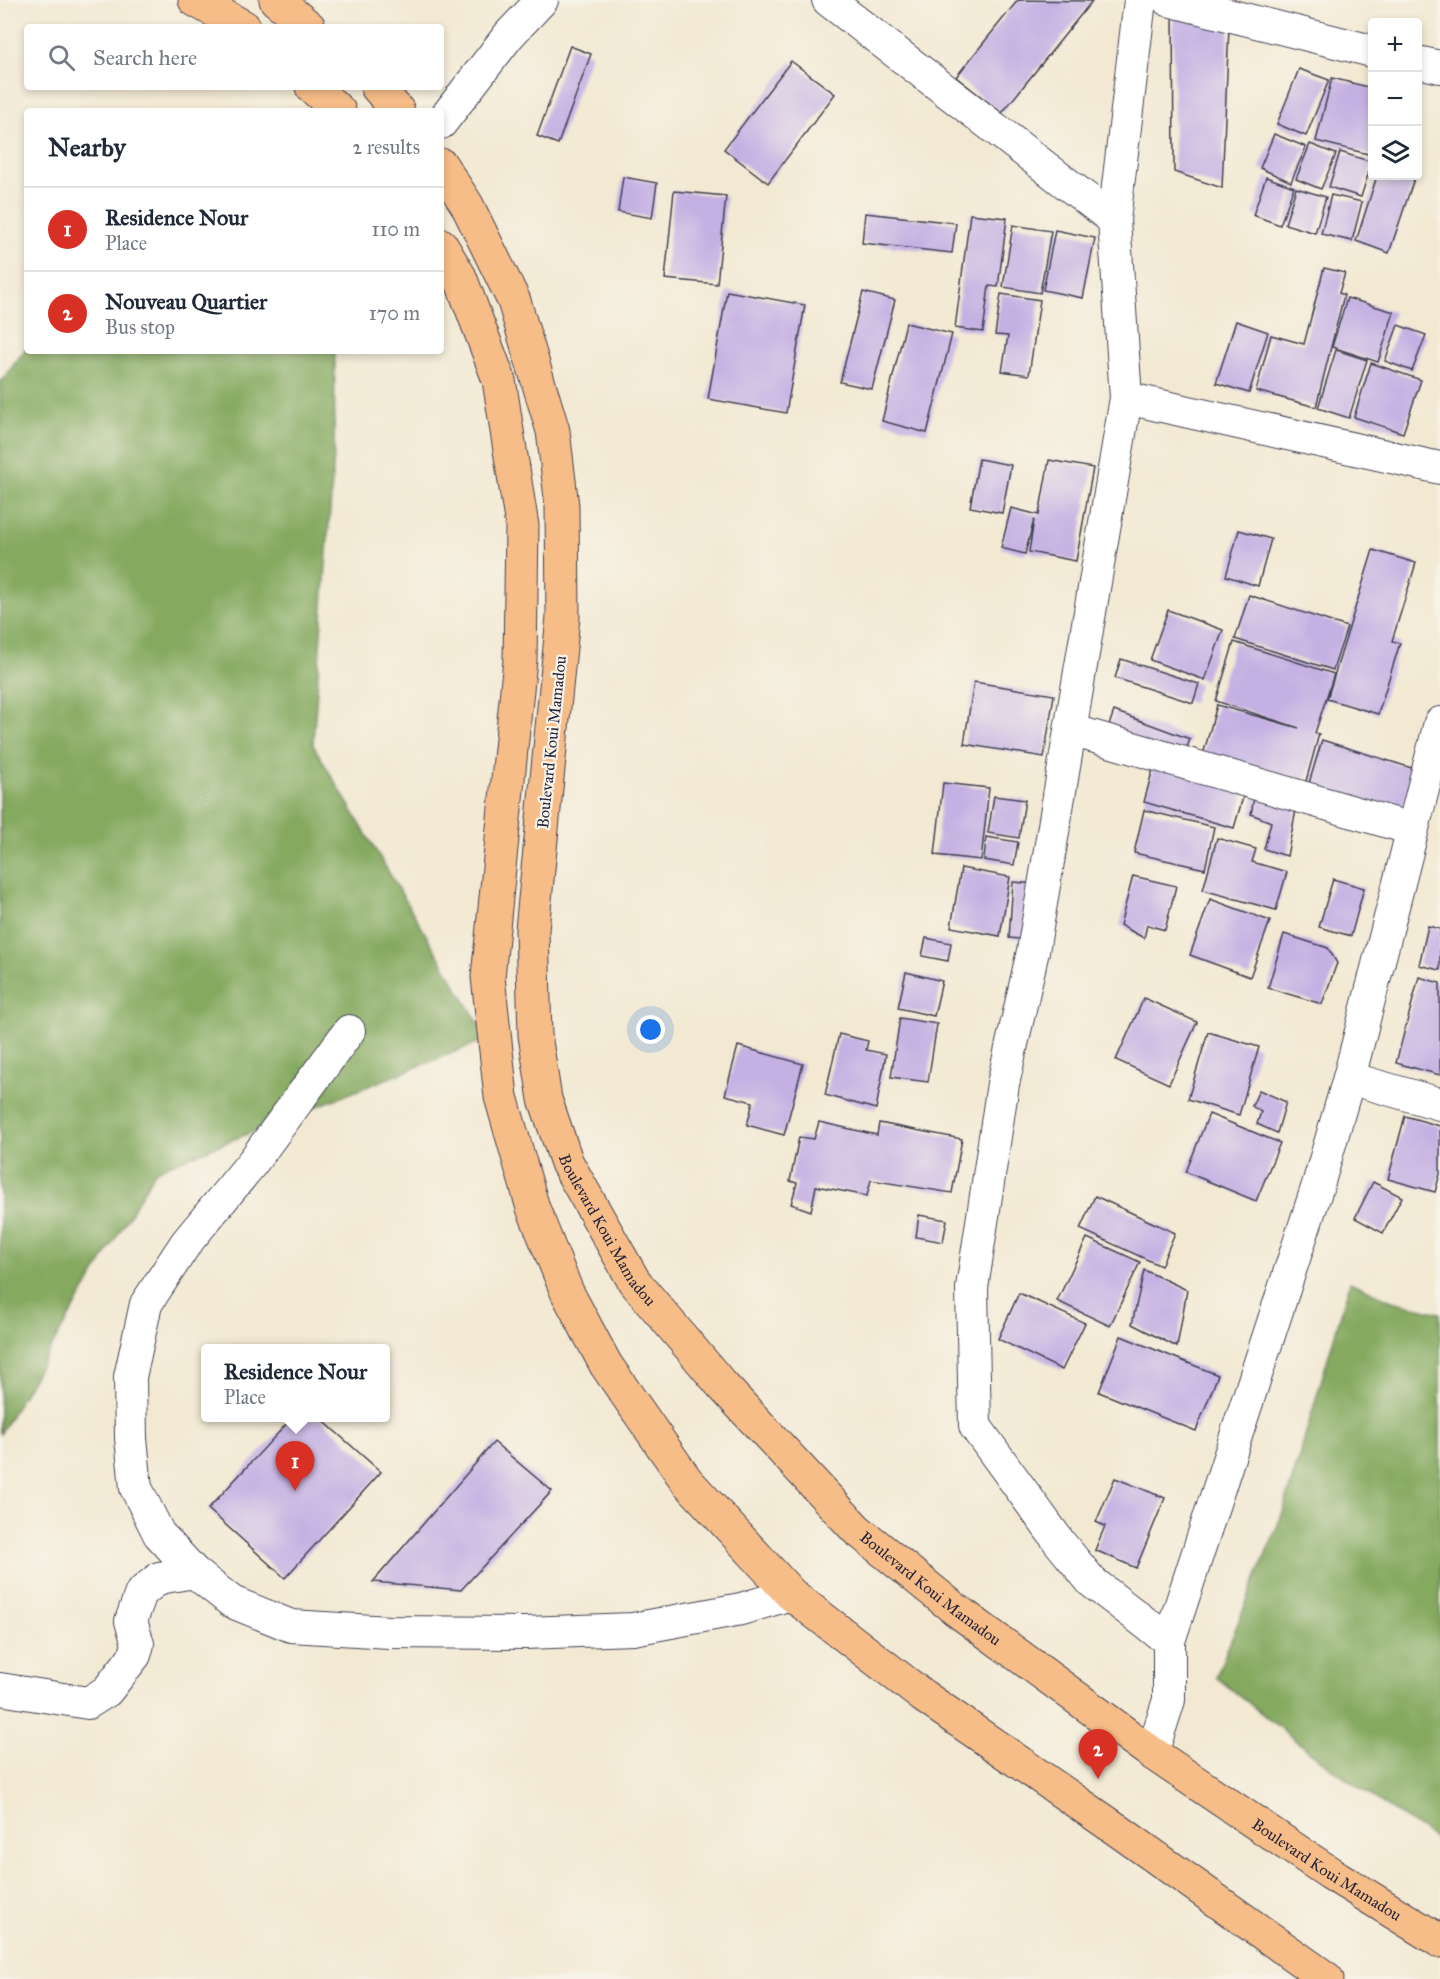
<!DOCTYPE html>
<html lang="en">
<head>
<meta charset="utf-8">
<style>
  :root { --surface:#fff; --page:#f2f2f3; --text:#1f2937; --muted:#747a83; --line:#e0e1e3; --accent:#d93025 }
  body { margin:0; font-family:"IM FELL Great Primer",serif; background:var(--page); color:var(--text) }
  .controls { position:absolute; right:18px; top:18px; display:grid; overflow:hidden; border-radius:6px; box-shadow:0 3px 9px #0003 }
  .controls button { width:54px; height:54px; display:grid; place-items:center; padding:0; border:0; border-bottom:2px solid var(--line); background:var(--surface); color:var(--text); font:30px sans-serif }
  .you { position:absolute; left:651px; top:1030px; width:21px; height:21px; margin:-15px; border:4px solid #fff; border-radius:50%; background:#1a73e8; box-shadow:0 0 0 9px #1a73e833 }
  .badge { display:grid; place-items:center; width:39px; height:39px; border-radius:50%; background:var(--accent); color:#fff; font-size:20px; font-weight:700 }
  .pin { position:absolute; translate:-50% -50px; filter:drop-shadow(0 2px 3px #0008) }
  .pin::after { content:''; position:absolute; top:32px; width:21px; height:18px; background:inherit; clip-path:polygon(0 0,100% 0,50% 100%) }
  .popup { position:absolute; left:201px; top:1344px; width:189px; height:78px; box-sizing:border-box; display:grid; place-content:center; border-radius:6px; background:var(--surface); filter:drop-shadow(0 2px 4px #0005); font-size:20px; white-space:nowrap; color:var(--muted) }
  .popup b { font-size:22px; color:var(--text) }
  .popup::after { content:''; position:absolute; left:50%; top:100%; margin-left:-12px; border:12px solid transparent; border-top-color:var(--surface) }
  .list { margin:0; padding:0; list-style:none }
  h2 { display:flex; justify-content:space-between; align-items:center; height:78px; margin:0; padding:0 24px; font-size:26px }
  h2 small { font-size:20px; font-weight:400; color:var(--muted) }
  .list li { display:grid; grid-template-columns:39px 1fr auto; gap:18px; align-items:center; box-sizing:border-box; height:84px; padding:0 24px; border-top:2px solid var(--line) }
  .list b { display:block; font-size:22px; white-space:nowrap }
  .list p { margin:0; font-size:20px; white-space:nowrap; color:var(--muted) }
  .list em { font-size:20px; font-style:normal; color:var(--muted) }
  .icon { flex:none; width:33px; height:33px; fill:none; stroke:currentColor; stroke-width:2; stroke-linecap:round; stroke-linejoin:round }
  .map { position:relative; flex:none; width:1440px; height:1979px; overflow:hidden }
  .search { position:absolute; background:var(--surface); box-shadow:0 3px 9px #0003; left:24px; top:24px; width:420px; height:66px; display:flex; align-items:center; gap:15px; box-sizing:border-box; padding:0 21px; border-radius:6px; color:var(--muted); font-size:22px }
  .panel { position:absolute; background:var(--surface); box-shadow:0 3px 9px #0003; left:24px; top:108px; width:420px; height:246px; border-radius:6px }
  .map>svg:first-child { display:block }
</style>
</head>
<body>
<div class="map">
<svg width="1440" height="1979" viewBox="0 0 1440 1979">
  <rect width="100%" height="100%" fill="#f7f3e8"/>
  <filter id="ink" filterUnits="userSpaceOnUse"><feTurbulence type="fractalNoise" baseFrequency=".0167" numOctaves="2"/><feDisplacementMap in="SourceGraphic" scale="12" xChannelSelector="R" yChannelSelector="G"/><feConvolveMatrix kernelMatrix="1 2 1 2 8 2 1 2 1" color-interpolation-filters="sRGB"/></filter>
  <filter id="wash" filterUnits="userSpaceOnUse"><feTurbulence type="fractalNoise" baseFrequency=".008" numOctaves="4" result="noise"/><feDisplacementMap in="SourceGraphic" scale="24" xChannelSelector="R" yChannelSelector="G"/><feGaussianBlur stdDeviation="1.35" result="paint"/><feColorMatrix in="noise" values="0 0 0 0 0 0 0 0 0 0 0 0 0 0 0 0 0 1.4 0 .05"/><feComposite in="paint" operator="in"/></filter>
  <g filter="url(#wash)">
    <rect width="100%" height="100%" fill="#f3e9d3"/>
    <g fill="#84a95e" stroke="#53664c" stroke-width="1.5">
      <polygon points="27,347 27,351 335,351 334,454 313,745 488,1039 156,1170 0,1434 0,383"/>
      <polygon points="1350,1282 1392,1301 1440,1313 1440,1842 1330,1768 1216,1677 1283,1512"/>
    </g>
    <g id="blocks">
      <g fill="#c4b0e3">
        <polygon points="1018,0 1092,1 1002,113 956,77"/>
        <polygon points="1173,11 1229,27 1222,188 1174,172"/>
        <polygon points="570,46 591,54 558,144 537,136"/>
        <polygon points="791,61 835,94 768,183 724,149"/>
        <polygon points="1299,69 1329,80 1306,136 1277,124"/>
        <polygon points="1332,78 1372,88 1372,155 1316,141"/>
        <polygon points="1274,134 1306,147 1291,182 1260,168"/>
        <polygon points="1310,144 1336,154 1321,189 1296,179"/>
        <polygon points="1340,152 1372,162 1361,197 1329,187"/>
        <polygon points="1377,176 1415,176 1389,253 1356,241"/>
        <polygon points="623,177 657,183 652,218 618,212"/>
        <polygon points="1266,177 1294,187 1280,225 1253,215"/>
        <polygon points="1296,188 1326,197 1315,233 1285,224"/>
        <polygon points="674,191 726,196 717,284 665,279"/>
        <polygon points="1331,195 1362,202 1352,241 1321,234"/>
        <polygon points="865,213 956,223 952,253 862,243"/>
        <polygon points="970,214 1007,218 998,287 989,286 983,332 955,328"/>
        <polygon points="1013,225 1051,231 1040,293 1003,287"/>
        <polygon points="1055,230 1095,238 1083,298 1043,290"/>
        <polygon points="1324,268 1345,273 1339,293 1344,295 1316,407 1256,391 1271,335 1304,344"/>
        <polygon points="727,291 805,305 786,413 708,399"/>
        <polygon points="863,292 895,300 872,389 840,382"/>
        <polygon points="1001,294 1040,300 1029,375 1002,371 1008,336 995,335"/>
        <polygon points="1347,298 1394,312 1378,362 1332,347"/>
        <polygon points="1236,321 1268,332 1249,393 1216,383"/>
        <polygon points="906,323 952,334 927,433 882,421"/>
        <polygon points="1398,325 1426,335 1412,371 1385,361"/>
        <polygon points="1336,350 1367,360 1349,418 1318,408"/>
        <polygon points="1371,363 1421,380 1403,433 1354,417"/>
        <polygon points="979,459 1011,465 1002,513 970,507"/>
        <polygon points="1049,460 1093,468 1076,561 1029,552 1034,520 1025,554 1001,548 1011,508 1039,515"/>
        <polygon points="1239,530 1271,539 1258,586 1226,576"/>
        <polygon points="1373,550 1416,563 1392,641 1400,643 1378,714 1327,699"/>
        <polygon points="1249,595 1347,627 1333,670 1235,639"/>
        <polygon points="1168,610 1223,630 1205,680 1150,660"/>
        <polygon points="1234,642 1334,674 1315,733 1319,734 1303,792 1201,762 1217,705 1299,728 1216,701"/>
        <polygon points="1121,659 1199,684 1193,703 1115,678"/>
        <polygon points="974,682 1054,695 1044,757 964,744"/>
        <polygon points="1114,711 1190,739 1183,759 1107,731"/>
        <polygon points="1322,740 1415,769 1399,819 1307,790"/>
        <polygon points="1155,761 1246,787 1234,828 1144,802"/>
        <polygon points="943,783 989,788 981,860 935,855"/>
        <polygon points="1255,792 1297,805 1287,856 1264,849 1271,822 1251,814"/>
        <polygon points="994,796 1025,800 1019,838 988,833"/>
        <polygon points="1144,810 1214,827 1205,869 1134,853"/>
        <polygon points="986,837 1018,842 1014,865 984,860"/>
        <polygon points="1217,838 1256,849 1252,862 1287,872 1276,910 1203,890"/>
        <polygon points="961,868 1010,877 1000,936 951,927"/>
        <polygon points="1133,876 1176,886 1165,930 1147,925 1144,938 1120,925"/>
        <polygon points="1333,879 1364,888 1351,936 1319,927"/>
        <polygon points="1013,882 1035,884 1030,940 1009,938"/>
        <polygon points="1210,899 1270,921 1250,977 1190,955"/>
        <polygon points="1428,926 1440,929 1440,970 1419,965"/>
        <polygon points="1284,934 1328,948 1337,963 1322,1004 1268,988"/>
        <polygon points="926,938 951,943 948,961 922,956"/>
        <polygon points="906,972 942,981 934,1016 898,1008"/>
        <polygon points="1419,977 1440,983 1440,1075 1396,1063"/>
        <polygon points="1144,998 1197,1022 1169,1084 1116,1060"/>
        <polygon points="900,1018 937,1024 928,1082 891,1077"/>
        <polygon points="1208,1032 1259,1047 1239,1115 1188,1099"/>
        <polygon points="839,1034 868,1041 866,1050 886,1054 876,1109 825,1095"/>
        <polygon points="738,1046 803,1064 784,1135 747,1125 753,1102 725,1095"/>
        <polygon points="1259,1090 1286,1102 1277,1133 1257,1124 1261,1112 1252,1106"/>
        <polygon points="1209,1114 1280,1143 1256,1201 1186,1172"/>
        <polygon points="1405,1116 1440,1126 1440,1174 1435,1192 1388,1179"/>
        <polygon points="819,1122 877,1135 879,1123 962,1139 952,1193 871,1180 867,1196 816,1186 811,1211 791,1204 797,1183 790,1181 799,1137 814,1139"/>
        <polygon points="1373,1182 1402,1197 1383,1233 1355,1218"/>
        <polygon points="1095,1196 1175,1233 1161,1266 1080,1229"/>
        <polygon points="919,1215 947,1220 943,1242 916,1237"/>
        <polygon points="1087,1238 1140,1262 1110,1326 1057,1301"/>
        <polygon points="1144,1270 1187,1290 1177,1347 1132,1324"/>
        <polygon points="1019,1293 1085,1323 1062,1370 998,1339"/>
        <polygon points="1121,1336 1218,1375 1196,1431 1099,1392"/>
        <polygon points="292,1418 320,1418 381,1472 285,1578 208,1509"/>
        <polygon points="494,1442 552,1491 461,1590 373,1582"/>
        <polygon points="1115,1478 1165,1498 1136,1568 1095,1550 1105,1526 1096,1522"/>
      </g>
    </g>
  </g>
  <g filter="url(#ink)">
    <use href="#blocks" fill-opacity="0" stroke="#414052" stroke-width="1.5"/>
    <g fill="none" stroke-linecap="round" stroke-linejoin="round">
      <g stroke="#414052" stroke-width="34">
        <g id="minor">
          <polyline points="828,0 1114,220"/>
          <polyline points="1140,0 1114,220 1126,398 1033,951 1003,1084 972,1288 975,1426 1060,1543 1092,1582 1169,1641"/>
          <polyline points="1168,0 1372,51"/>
          <polyline points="1418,62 1440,67"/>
          <polyline points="441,123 509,35 542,0"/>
          <polyline points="1126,398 1440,468"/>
          <polyline points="1071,730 1412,829"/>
          <polyline points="349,1031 252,1163 186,1243 146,1304 130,1377 131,1438 136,1488 159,1534 194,1572 232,1602 291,1626 389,1632 525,1633 633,1629 741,1609 791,1594"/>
          <polyline points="1349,1078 1440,1104"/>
          <polyline points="0,1689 88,1703 107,1691 135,1655 138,1644 131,1621 141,1593 159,1578 194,1572"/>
          <polyline points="1152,1753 1169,1700 1169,1641 1318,1185 1349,1078 1440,723"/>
        </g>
      </g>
      <g stroke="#414052" stroke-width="35">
        <g id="primary">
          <polyline points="195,0 244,27"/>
          <polyline points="276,0 309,27"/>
          <polyline points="312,87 339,111"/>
          <polyline points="377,87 398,111"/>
          <path id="s1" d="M441,165L467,205L514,301L553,431L562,506L563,617L532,930L535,1035L545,1099L567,1163L634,1281L721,1384L856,1529L955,1609L1152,1753L1330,1873L1440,1941"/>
          <polyline points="441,245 460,277 499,380 522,526 520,660 488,977 501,1097 533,1208 567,1292 606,1365 686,1480 791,1594 923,1696 1116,1829 1327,1979"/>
        </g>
      </g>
      <use href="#minor" stroke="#fff" stroke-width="32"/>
      <use href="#primary" stroke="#f7bd88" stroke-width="33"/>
    </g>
  </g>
  <g text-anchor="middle" stroke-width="4.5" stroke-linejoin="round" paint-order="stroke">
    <g font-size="16" fill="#22223b" stroke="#f7f3e8">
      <text transform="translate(551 742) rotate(-84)" y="6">Boulevard Koui Mamadou</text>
      <text dy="6" stroke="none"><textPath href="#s1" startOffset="1107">Boulevard Koui Mamadou</textPath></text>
      <text dy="6" stroke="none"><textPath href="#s1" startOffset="1593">Boulevard Koui Mamadou</textPath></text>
      <text dy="6" stroke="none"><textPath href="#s1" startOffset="2079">Boulevard Koui Mamadou</textPath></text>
    </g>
  </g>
</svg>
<div class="controls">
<button>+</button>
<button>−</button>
<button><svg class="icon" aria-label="layers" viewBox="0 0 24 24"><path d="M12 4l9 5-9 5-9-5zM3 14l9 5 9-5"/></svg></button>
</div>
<div class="you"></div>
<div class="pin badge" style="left:295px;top:1491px">1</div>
<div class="popup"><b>Residence Nour</b>Place</div>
<div class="pin badge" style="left:1098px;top:1779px">2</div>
<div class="search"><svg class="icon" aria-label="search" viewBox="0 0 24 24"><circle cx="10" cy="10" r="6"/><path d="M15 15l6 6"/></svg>Search here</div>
<section class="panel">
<h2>Nearby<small>2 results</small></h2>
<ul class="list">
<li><span class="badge">1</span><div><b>Residence Nour</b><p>Place</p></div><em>110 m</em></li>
<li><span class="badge">2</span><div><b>Nouveau Quartier</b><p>Bus stop</p></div><em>170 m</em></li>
</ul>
</section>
</div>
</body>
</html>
